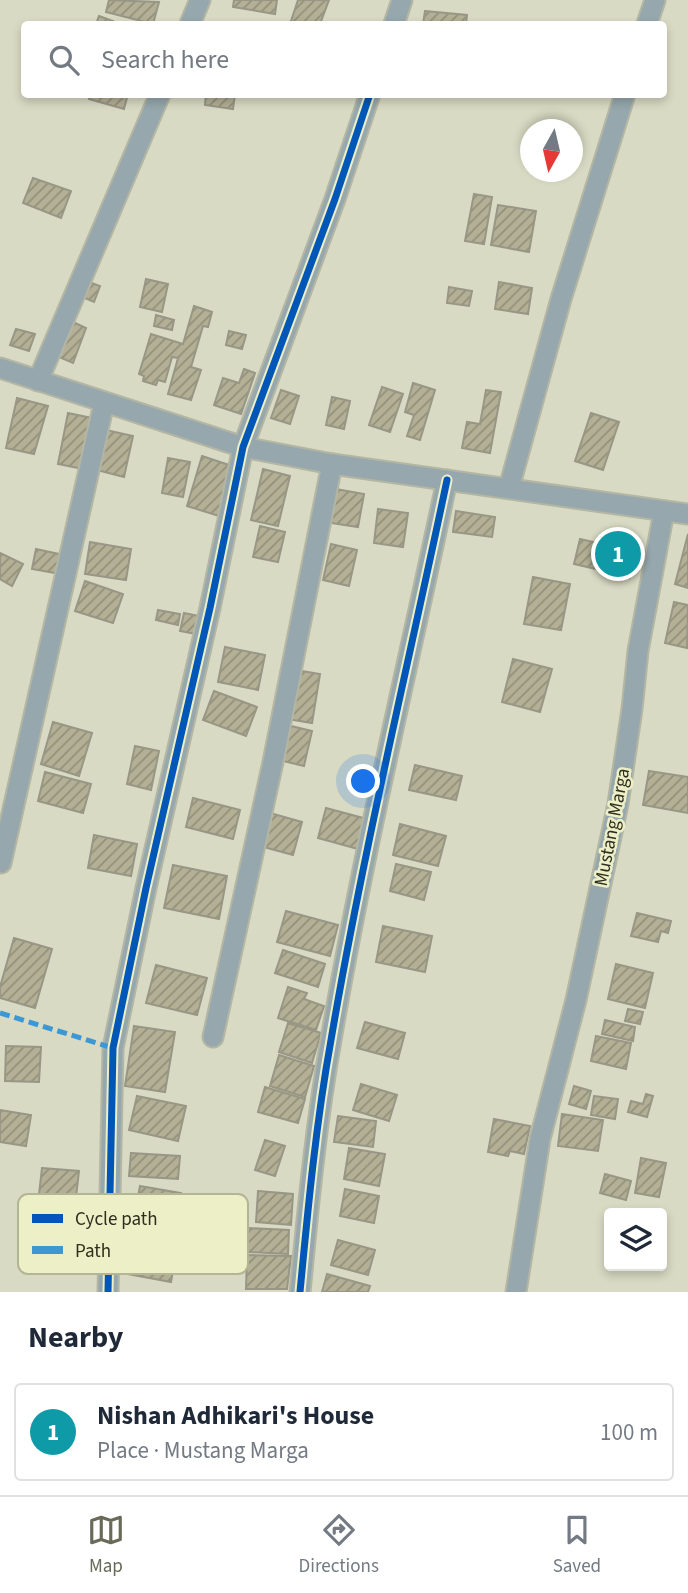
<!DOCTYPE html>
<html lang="en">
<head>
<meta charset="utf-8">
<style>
  :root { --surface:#fff; --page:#f6f6f7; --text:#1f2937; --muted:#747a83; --line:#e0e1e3; --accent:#696a58 }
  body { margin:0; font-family:"Source Sans 3",sans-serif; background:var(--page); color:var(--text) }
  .controls { position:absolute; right:21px; bottom:21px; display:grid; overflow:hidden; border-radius:7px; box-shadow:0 4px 10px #0003 }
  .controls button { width:63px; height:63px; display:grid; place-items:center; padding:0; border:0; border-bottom:2px solid var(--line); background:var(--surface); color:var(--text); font:35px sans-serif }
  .compass { position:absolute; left:520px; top:119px; width:63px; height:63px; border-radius:50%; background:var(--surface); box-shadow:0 4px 10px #0003; rotate:188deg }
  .you { position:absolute; left:364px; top:782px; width:24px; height:24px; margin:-18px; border:5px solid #fff; border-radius:50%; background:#1a73e8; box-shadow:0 0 0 10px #1a73e833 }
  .badge { display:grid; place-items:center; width:46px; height:46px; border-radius:50%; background:var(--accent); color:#fff; font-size:23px; font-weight:700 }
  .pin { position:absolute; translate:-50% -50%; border:4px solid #fff; box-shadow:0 2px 7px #0006 }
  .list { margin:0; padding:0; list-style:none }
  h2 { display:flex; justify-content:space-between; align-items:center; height:91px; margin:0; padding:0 28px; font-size:30px }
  h2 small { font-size:23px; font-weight:400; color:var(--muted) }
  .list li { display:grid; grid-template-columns:46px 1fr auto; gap:21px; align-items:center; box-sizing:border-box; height:98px; margin:0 14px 14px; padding:0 14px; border:2px solid var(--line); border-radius:7px }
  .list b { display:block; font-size:26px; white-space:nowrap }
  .list p { margin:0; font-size:23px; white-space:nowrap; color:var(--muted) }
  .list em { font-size:23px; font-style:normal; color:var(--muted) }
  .icon { flex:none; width:38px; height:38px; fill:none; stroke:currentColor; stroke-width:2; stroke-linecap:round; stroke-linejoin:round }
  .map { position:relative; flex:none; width:688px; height:1292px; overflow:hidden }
  .search { position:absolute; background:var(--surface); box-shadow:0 4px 10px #0003; left:21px; right:21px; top:21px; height:77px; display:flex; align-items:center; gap:18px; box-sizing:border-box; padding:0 24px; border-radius:7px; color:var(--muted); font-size:26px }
  .sheet { height:203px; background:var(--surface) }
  nav { display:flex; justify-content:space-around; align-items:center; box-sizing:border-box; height:98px; border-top:2px solid var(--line); background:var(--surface); font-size:19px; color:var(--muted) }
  nav a { display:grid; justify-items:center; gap:4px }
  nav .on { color:var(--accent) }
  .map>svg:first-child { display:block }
</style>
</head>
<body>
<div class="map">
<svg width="688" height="1292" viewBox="0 0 688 1292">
  <defs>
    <pattern id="building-hatch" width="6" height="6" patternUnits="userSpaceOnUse" patternTransform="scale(1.75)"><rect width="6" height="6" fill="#b4b096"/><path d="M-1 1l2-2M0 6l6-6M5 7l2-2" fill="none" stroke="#93907a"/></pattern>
  </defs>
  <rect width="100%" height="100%" fill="#d8dac3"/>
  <g fill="url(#building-hatch)" stroke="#989685" stroke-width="2">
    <polygon points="109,0 159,2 153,24 106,12"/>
    <polygon points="234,0 277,0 275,14 233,7"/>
    <polygon points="298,0 329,0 320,24 290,24"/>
    <polygon points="425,11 467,15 466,24 423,24"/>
    <polygon points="99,16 113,21 112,24 96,24"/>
    <polygon points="90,94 128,94 124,109 89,99"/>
    <polygon points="206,94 235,94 233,109 205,105"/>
    <polygon points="33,178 71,191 61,218 23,203"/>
    <polygon points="474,194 492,197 484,244 465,241"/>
    <polygon points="498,205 536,211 529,252 491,245"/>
    <polygon points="146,279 168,284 162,312 140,307"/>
    <polygon points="86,281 100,286 94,302 80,296"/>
    <polygon points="499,282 532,288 528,314 495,309"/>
    <polygon points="449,287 472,291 469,306 447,303"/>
    <polygon points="194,306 212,312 208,327 203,326 191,367 201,370 191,400 168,394 178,358 172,357 165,382 158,380 156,385 143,381 144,376 139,374 151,334 183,344"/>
    <polygon points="156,315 174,320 172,330 154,326"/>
    <polygon points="73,322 86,328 73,363 59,357"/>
    <polygon points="16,329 35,334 29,351 10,345"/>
    <polygon points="229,331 246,335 242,349 226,345"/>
    <polygon points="244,369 255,373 241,414 214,405 223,378 239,383"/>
    <polygon points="413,383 435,390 420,440 407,436 414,415 405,412"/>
    <polygon points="382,387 403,394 390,432 369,425"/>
    <polygon points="281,390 299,396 290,424 271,418"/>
    <polygon points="486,390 501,392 490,453 462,448 467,422 480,424"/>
    <polygon points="332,397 350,401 344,429 326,425"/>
    <polygon points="17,398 48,406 34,454 6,448"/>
    <polygon points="68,413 97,419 88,470 58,464"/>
    <polygon points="591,413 619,422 603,470 575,461"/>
    <polygon points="106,430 133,436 124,477 97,470"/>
    <polygon points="202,456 235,467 219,516 187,506"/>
    <polygon points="168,458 190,462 183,497 162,493"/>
    <polygon points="263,469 290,476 278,526 251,520"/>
    <polygon points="336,489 364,494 358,527 331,523"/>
    <polygon points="378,509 408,513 403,547 374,543"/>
    <polygon points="456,511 495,517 492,537 453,532"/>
    <polygon points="260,526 285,532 278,562 253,557"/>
    <polygon points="608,531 637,537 629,578 600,572"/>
    <polygon points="688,534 688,588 675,584"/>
    <polygon points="580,539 602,544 596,569 574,564"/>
    <polygon points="90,542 131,549 126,580 85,574"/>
    <polygon points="331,544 357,550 349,586 323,580"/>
    <polygon points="36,549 64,555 61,574 32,569"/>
    <polygon points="0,553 23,564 12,586 0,579"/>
    <polygon points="533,577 570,584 561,630 524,624"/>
    <polygon points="85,581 123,594 113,623 75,611"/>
    <polygon points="674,602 688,605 687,648 665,643"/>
    <polygon points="158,610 180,614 178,625 156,620"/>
    <polygon points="184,613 199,616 196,634 180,631"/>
    <polygon points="225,647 265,655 258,690 218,682"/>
    <polygon points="513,659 552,669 540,712 502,702"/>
    <polygon points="296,670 320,674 312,723 287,719"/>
    <polygon points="214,691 257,707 246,736 203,720"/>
    <polygon points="53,722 92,733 79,776 41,764"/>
    <polygon points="287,725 312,731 304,766 279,760"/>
    <polygon points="135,746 159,751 151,790 127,784"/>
    <polygon points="415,765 462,776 456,800 409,790"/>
    <polygon points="649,771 688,777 688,813 643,805"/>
    <polygon points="45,772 91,784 83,813 38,801"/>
    <polygon points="193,798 240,810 233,839 186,827"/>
    <polygon points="326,808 367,819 358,849 318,838"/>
    <polygon points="270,813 302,822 293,855 260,846"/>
    <polygon points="400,824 446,836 438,866 393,855"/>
    <polygon points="94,835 137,844 131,876 88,868"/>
    <polygon points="396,864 431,872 424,900 390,891"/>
    <polygon points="173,865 227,876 219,919 164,908"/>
    <polygon points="286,911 338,925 330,956 277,942"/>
    <polygon points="637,913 671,921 668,933 661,931 658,942 631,936"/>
    <polygon points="383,926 432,936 425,972 376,962"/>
    <polygon points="14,938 52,949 35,1008 0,998 0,987"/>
    <polygon points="283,950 325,964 318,987 275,973"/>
    <polygon points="616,964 653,973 645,1008 608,999"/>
    <polygon points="156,965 207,978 197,1015 146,1003"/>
    <polygon points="288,987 307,993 304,999 324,1006 316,1030 278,1018"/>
    <polygon points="628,1009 643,1012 640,1024 625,1021"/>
    <polygon points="605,1020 635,1027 633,1041 602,1034"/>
    <polygon points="365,1022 405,1033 398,1059 357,1048"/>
    <polygon points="288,1023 321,1033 312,1063 279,1052"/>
    <polygon points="134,1026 175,1032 165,1092 125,1086"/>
    <polygon points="596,1036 631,1043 626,1069 591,1061"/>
    <polygon points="6,1046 41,1047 39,1082 5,1081"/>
    <polygon points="279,1055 314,1066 305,1097 270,1086"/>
    <polygon points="361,1084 397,1095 389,1121 353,1110"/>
    <polygon points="574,1086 591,1091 586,1109 569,1104"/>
    <polygon points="265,1087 305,1099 298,1123 258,1112"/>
    <polygon points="646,1094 653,1096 647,1117 628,1112 631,1101 643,1104"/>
    <polygon points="137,1096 186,1106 178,1141 129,1130"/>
    <polygon points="594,1096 618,1099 615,1119 591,1115"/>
    <polygon points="0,1110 31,1115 26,1146 0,1142"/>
    <polygon points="562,1114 603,1120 598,1151 558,1146"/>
    <polygon points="338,1116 376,1121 373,1147 334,1142"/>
    <polygon points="494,1119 530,1126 524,1154 510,1151 508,1156 488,1152"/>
    <polygon points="265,1140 285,1146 275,1176 255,1170"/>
    <polygon points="349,1148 385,1154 379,1186 344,1179"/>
    <polygon points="131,1153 180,1156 178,1179 129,1176"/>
    <polygon points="641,1158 666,1163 659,1197 635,1193"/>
    <polygon points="42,1168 79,1171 75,1206 38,1203"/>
    <polygon points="605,1174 631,1181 626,1200 600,1193"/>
    <polygon points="140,1186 181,1193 176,1221 135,1213"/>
    <polygon points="345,1189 379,1196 374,1223 340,1216"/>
    <polygon points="258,1191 293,1194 291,1225 256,1222"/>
    <polygon points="248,1228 289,1230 288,1254 247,1252"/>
    <polygon points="130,1229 179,1238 171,1282 122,1273"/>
    <polygon points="338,1240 375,1250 368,1275 331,1265"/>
    <polygon points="247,1255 291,1256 287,1289 246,1289"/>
    <polygon points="327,1274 370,1286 368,1292 322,1292"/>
  </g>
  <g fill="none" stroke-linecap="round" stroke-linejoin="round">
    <g stroke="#b4b6a4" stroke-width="23">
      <g id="minor">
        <polyline points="190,24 200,0"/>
        <polyline points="394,24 402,0"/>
        <polyline points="647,24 655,0"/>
        <polyline points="0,368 243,447 332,464 688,514"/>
        <polyline points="38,381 160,94"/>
        <polyline points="509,488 561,299 625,94"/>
        <polyline points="1,863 104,403"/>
        <polyline points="213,1037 273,762 332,464"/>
        <polyline points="108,1292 113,1048 146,888 210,608 243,447 335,199 370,94"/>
        <path d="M300,1292C308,1208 316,1123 331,1040C363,852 408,666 447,480"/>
        <polyline points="516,1292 540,1139 576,1000 618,804 632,709 638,651 664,511"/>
      </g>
    </g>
    <use href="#minor" stroke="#96a8ad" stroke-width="19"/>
    <polyline stroke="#3c97d5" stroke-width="5" stroke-dasharray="10 5" stroke-linecap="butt" points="0,1013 113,1048"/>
    <g stroke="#edf0c7" stroke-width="11">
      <g id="cycleway">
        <polyline points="108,1292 113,1048 146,888 210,608 243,447 335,199 370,94"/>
        <path d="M300,1292C308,1208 316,1123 331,1040C363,852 408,666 447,480"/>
      </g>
    </g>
    <use href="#cycleway" stroke="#0057b8" stroke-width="7"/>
  </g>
  <g text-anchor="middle" stroke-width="5" stroke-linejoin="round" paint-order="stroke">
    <g font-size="19" fill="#2d2e1e" stroke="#edf0c7">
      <text transform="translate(611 827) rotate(-79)" y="7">Mustang Marga</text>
    </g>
  </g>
  <rect x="18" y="1194" width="230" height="80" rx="10" fill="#edf0c7" stroke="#b3b694" stroke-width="2"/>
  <rect x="32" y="1214" width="31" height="9" fill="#0057b8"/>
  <rect x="32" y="1246" width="31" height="8" fill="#3c97d5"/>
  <g font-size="19" fill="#2d2e1e">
    <text x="75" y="1225">Cycle path</text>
    <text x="75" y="1257">Path</text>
  </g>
</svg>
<div class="controls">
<button><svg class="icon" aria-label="layers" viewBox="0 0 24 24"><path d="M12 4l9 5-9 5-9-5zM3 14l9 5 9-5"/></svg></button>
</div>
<svg class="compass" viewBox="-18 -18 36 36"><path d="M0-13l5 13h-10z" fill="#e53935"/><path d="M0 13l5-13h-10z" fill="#747a83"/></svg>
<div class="you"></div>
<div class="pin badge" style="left:618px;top:554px;background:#0f9aa8">1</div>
<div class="search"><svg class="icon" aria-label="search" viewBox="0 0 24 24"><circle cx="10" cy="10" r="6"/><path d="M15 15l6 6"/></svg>Search here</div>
</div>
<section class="sheet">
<h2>Nearby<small></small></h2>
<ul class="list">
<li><span class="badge" style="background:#0f9aa8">1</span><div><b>Nishan Adhikari's House</b><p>Place · Mustang Marga</p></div><em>100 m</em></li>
</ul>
</section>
<nav>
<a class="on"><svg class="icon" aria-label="map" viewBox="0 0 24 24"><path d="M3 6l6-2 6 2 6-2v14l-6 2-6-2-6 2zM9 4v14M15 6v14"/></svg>Map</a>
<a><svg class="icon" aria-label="directions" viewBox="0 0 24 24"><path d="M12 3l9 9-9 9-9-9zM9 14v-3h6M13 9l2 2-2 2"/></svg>Directions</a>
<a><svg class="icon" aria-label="saved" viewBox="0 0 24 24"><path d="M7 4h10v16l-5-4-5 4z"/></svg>Saved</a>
</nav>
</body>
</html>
